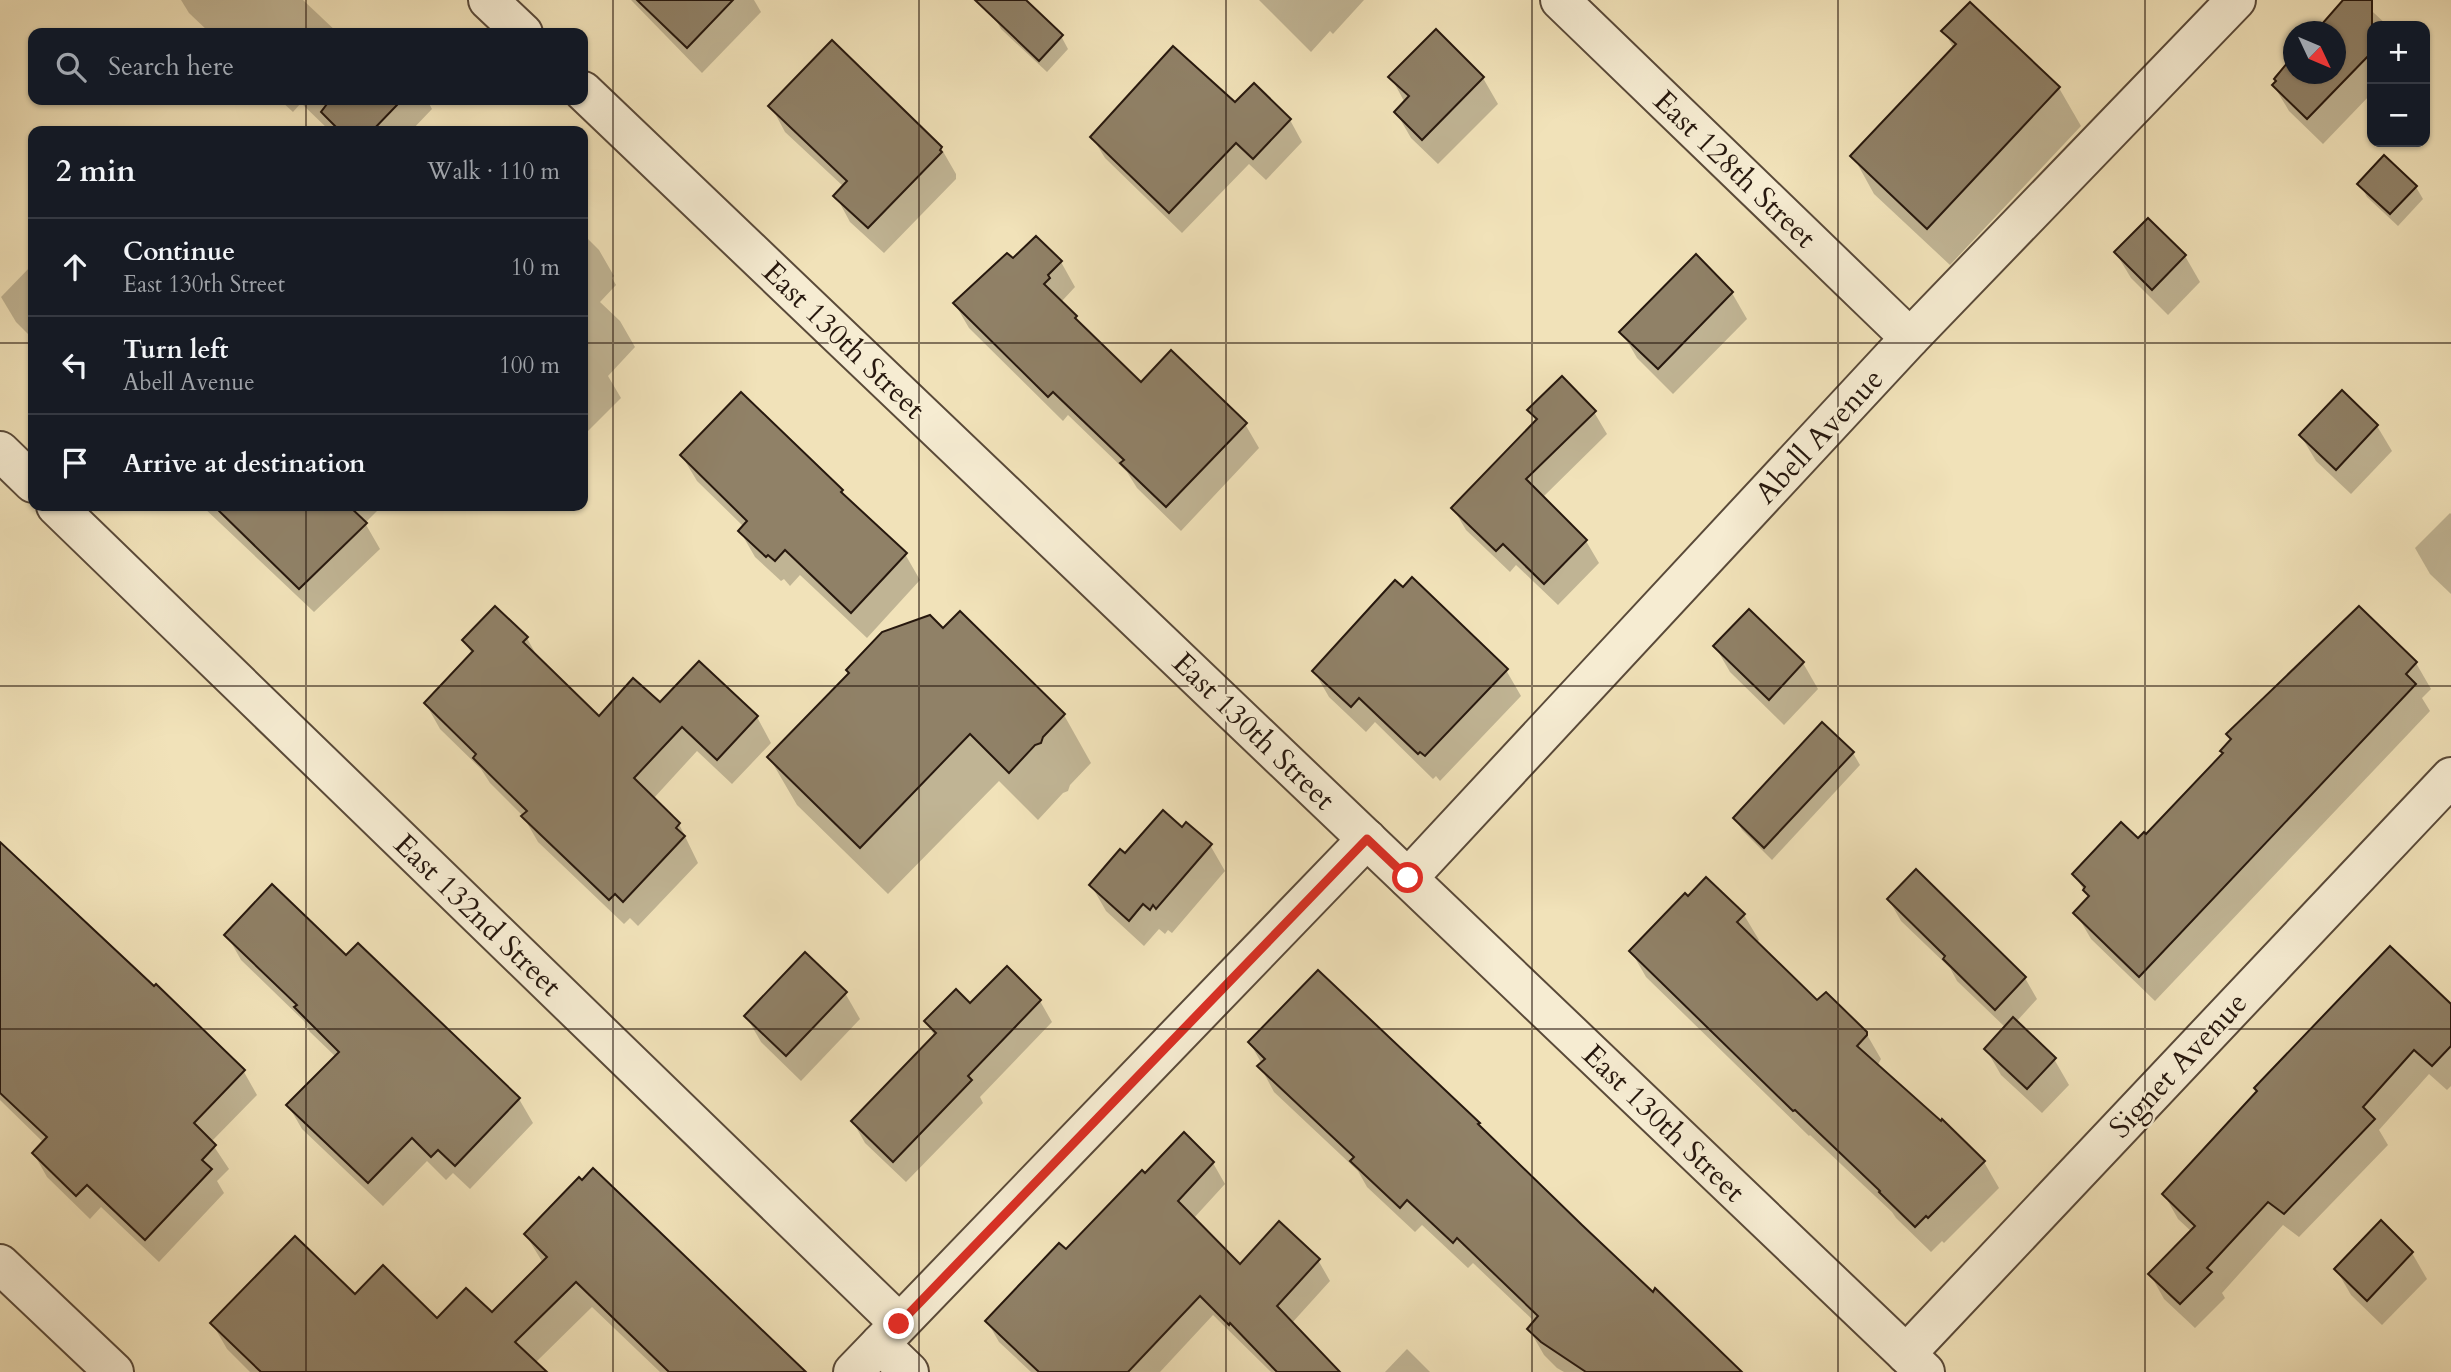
<!DOCTYPE html>
<html lang="en">
<head>
<meta charset="utf-8">
<style>
  :root { --surface:#171b24; --page:#242831; --text:#f1f3f6; --muted:#9ea1a6; --line:#363941 }
  body { margin:0; font-family:Cardo,serif; background:var(--page); color:var(--text) }
  .controls { position:absolute; right:21px; top:21px; display:grid; overflow:hidden; border-radius:14px; box-shadow:0 2px 5px #0004 }
  .controls button { width:63px; height:63px; display:grid; place-items:center; padding:0; border:0; border-bottom:2px solid var(--line); background:var(--surface); color:var(--text); font:35px sans-serif }
  .compass { position:absolute; left:2283px; top:21px; width:63px; height:63px; border-radius:50%; background:var(--surface); box-shadow:0 2px 5px #0004; rotate:134deg }
  .stop { position:absolute; width:21px; height:21px; margin:-16px; border:5px solid #d93025; border-radius:50%; background:#fff }
  .stop.end { background:#d93025; border-color:#fff; box-shadow:0 2px 7px #0008 }
  .list { margin:0; padding:0; list-style:none }
  h2 { display:flex; justify-content:space-between; align-items:center; height:91px; margin:0; padding:0 28px; font-size:30px }
  h2 small { font-size:23px; font-weight:400; color:var(--muted) }
  .list li { display:grid; grid-template-columns:46px 1fr auto; gap:21px; align-items:center; box-sizing:border-box; height:98px; padding:0 28px; border-top:2px solid var(--line) }
  .list b { display:block; font-size:26px; white-space:nowrap }
  .list p { margin:0; font-size:23px; white-space:nowrap; color:var(--muted) }
  .list em { font-size:23px; font-style:normal; color:var(--muted) }
  .icon { flex:none; width:38px; height:38px; fill:none; stroke:currentColor; stroke-width:2; stroke-linecap:round; stroke-linejoin:round }
  .map { position:relative; flex:none; width:2451px; height:1372px; overflow:hidden }
  .search { position:absolute; background:var(--surface); box-shadow:0 2px 5px #0004; left:28px; top:28px; width:560px; height:77px; display:flex; align-items:center; gap:18px; box-sizing:border-box; padding:0 24px; border-radius:14px; color:var(--muted); font-size:26px }
  .panel { position:absolute; background:var(--surface); box-shadow:0 2px 5px #0004; left:28px; top:126px; width:560px; height:385px; border-radius:14px }
  .map>svg:first-child { display:block }
</style>
</head>
<body>
<div class="map">
<svg width="2451" height="1372" viewBox="0 0 2451 1372">
  <rect width="100%" height="100%" fill="#f1e2b9"/>
  <filter id="stains"><feTurbulence type="fractalNoise" baseFrequency=".00286" numOctaves="4"/><feColorMatrix values="0 0 0 0 .2 0 0 0 0 .09 0 0 0 0 .02 0 0 0 .5 -.17"/></filter>
  <radialGradient id="worn" r=".72"><stop offset=".6" stop-color="#630" stop-opacity="0"/><stop offset="1" stop-color="#630" stop-opacity=".3"/></radialGradient>
  <g fill="#0003">
    <polygon points="181,0 303,0 338,33 210,33 189,13"/>
    <polygon points="631,0 754,0 761,12 702,73"/>
    <polygon points="1009,0 1024,0 1061,36 1068,49 1047,72 1001,29 994,16"/>
    <polygon points="1259,0 1364,0 1333,34 1330,31 1311,52"/>
    <polygon points="2357,0 2360,0 2388,26 2372,26 2372,93 2323,144 2289,111 2274,86 2277,83 2274,77 2294,56 2294,74 2336,74"/>
    <polygon points="1436,31 1483,78 1498,104 1438,164 1411,138 1396,112 1405,103 1391,77"/>
    <polygon points="1944,31 2059,88 2081,126 1950,265 1874,194 1853,156 1954,49"/>
    <polygon points="1254,85 1290,120 1302,142 1266,180 1249,164 1182,233 1105,158 1092,137 1235,105"/>
    <polygon points="280,100 427,100 432,109 411,131 330,131 301,103 293,112"/>
    <polygon points="771,106 941,148 956,174 956,179 884,253 850,222 836,196 844,187 785,132"/>
    <polygon points="2360,184 2416,187 2423,199 2398,226 2367,197"/>
    <polygon points="2148,220 2185,256 2200,282 2168,315 2131,278 2116,253"/>
    <polygon points="583,234 599,250 614,276 612,278 616,285 600,302 620,321 635,347 608,376 621,398 588,431 583,425"/>
    <polygon points="1696,257 1732,293 1747,319 1673,394 1637,358 1622,332"/>
    <polygon points="1013,261 1061,262 1075,287 1062,301 1063,303 1081,326 1141,384 1245,424 1259,448 1181,531 1137,488 1127,472 1068,415 1063,421 969,328 955,304"/>
    <polygon points="33,264 33,339 16,322 1,297"/>
    <polygon points="1530,410 1594,412 1607,434 1542,498 1586,541 1599,563 1558,605 1516,565 1510,572 1466,530 1453,508 1536,422"/>
    <polygon points="2377,426 2392,451 2351,494 2316,461 2301,436"/>
    <polygon points="682,456 842,491 847,500 905,554 920,580 867,638 800,575 790,586 784,579 781,581 755,557 740,531 744,527 697,481"/>
    <polygon points="202,506 382,506 365,523 380,549 314,612"/>
    <polygon points="2450,513 2451,514 2451,594 2430,574 2415,548"/>
    <polygon points="495,608 527,638 539,660 600,718 660,705 757,717 771,743 732,784 697,751 653,799 679,824 698,863 638,926 630,918 624,924 538,842 523,816 490,783 481,769 440,729 426,704 472,654 464,641"/>
    <polygon points="2359,609 2416,663 2431,689 2422,698 2430,711 2155,1001 2091,939 2076,913 2089,899 2074,874 2146,837 2224,754 2232,741 2228,735"/>
    <polygon points="943,630 1064,715 1091,763 1070,785 1068,791 1063,793 1038,820 999,781 888,894 797,805 769,757 850,674"/>
    <polygon points="1715,646 1803,663 1818,689 1784,725 1730,672"/>
    <polygon points="1506,670 1521,696 1440,781 1436,776 1433,779 1375,722 1366,732 1329,697 1314,671"/>
    <polygon points="1853,753 1860,765 1772,860 1742,830 1735,818"/>
    <polygon points="1182,829 1210,845 1225,871 1172,933 1168,930 1165,934 1159,929 1144,946 1106,911 1091,885 1125,856"/>
    <polygon points="0,845 154,988 156,987 244,1072 257,1095 211,1142 229,1169 217,1181 224,1193 159,1262 101,1207 90,1219 47,1177 34,1154 44,1143 0,1100"/>
    <polygon points="1889,900 2025,978 2037,999 2016,1022 2054,1059 2069,1085 2042,1113 2001,1075 1986,1049 2006,1028 1957,981 1950,968 1901,921"/>
    <polygon points="1744,915 1759,940 1756,943 1817,1002 1866,1033 1881,1059 1877,1066 1984,1162 1999,1188 1944,1243 1942,1241 1931,1252 1896,1218 1892,1212 1810,1135 1809,1136 1646,977 1631,951"/>
    <polygon points="227,935 346,958 519,1099 533,1123 470,1189 453,1173 446,1180 427,1161 383,1206 302,1129 288,1105 336,1057 310,1032 304,1021 241,960"/>
    <polygon points="845,993 860,1019 801,1081 761,1042 746,1016"/>
    <polygon points="1040,1001 1052,1022 980,1097 983,1103 906,1182 865,1143 853,1122 935,1037 926,1021 970,1006"/>
    <polygon points="2451,1007 2451,1086 2447,1090 2429,1074 2379,1130 2388,1145 2299,1237 2283,1225 2222,1293 2225,1298 2195,1328 2164,1299 2150,1274 2192,1232 2178,1219 2164,1194"/>
    <polygon points="1250,1043 1478,1124 1483,1131 1581,1227 1740,1372 1564,1372 1557,1368 1544,1355 1529,1329 1535,1322 1473,1263 1468,1268 1422,1225 1415,1232 1367,1187 1358,1171 1274,1092 1260,1066 1262,1064"/>
    <polygon points="1213,1163 1225,1184 1193,1219 1240,1267 1318,1260 1330,1281 1291,1324 1337,1372 1271,1372 1213,1315 1160,1372 1031,1372 999,1342 987,1321 1066,1251 1145,1175"/>
    <polygon points="2381,1223 2412,1253 2427,1279 2382,1325 2351,1295 2336,1269"/>
    <polygon points="526,1235 796,1372 660,1372 592,1307 535,1363 544,1372 250,1372 227,1349 212,1323 355,1297 437,1321 492,1314 543,1263"/>
    <polygon points="1407,1349 1430,1372 1385,1372"/>
  </g>
  <g fill="#908167" stroke="#27180e" stroke-width="2">
    <polygon points="637,0 733,0 687,48"/>
    <polygon points="975,0 1026,0 1063,35 1039,61"/>
    <polygon points="2343,0 2372,0 2372,52 2307,119 2272,85 2276,81 2274,79 2293,56 2293,74 2335,74 2335,32 2315,32"/>
    <polygon points="1970,2 2060,87 1927,229 1850,156 1956,44 1941,31"/>
    <polygon points="1436,29 1484,77 1422,140 1394,112 1409,96 1388,77"/>
    <polygon points="832,40 942,147 940,150 942,152 868,228 833,196 847,181 768,106"/>
    <polygon points="1173,46 1235,102 1254,83 1291,119 1253,159 1236,143 1169,213 1090,137"/>
    <polygon points="330,100 394,100 398,104 372,131 340,131 321,112"/>
    <polygon points="2384,155 2417,186 2390,214 2357,184"/>
    <polygon points="2148,218 2186,255 2152,290 2114,252"/>
    <polygon points="1036,236 1062,261 1048,275 1050,278 1044,284 1077,316 1075,318 1141,382 1171,350 1247,423 1166,507 1120,463 1124,460 1053,392 1048,397 953,303 1007,253 1013,258"/>
    <polygon points="1696,254 1733,292 1658,369 1619,332"/>
    <polygon points="1562,376 1596,411 1526,479 1587,540 1544,584 1503,544 1496,551 1451,508 1537,419 1527,410"/>
    <polygon points="2342,390 2378,425 2336,470 2299,435"/>
    <polygon points="741,392 843,490 841,492 907,553 851,613 785,550 775,561 768,555 766,557 738,531 747,521 680,455"/>
    <polygon points="214,506 349,506 367,523 299,589"/>
    <polygon points="1412,577 1508,669 1425,756 1420,752 1418,754 1359,698 1351,707 1312,671 1395,580 1403,587"/>
    <polygon points="495,606 528,637 523,642 599,716 633,678 660,702 699,661 758,716 717,760 682,727 634,778 680,823 676,828 685,836 623,902 615,894 609,900 521,816 527,811 473,758 476,754 424,703 473,651 462,640"/>
    <polygon points="2359,606 2417,662 2406,674 2416,684 2139,977 2073,913 2089,896 2083,890 2085,887 2072,874 2121,822 2138,838 2144,832 2146,834 2223,753 2220,751 2231,739 2226,734"/>
    <polygon points="1749,609 1804,662 1769,700 1713,646"/>
    <polygon points="960,611 1065,714 1043,737 1041,743 1035,745 1009,773 970,734 860,848 767,757 849,673 846,670 882,632 930,615 943,628"/>
    <polygon points="1822,722 1854,752 1764,848 1733,818"/>
    <polygon points="1163,810 1182,827 1186,822 1212,844 1156,909 1153,905 1150,910 1143,904 1129,921 1089,885 1120,849 1125,853"/>
    <polygon points="0,842 154,986 156,984 245,1070 194,1123 216,1145 202,1160 212,1169 145,1240 87,1185 76,1196 32,1153 47,1137 0,1093"/>
    <polygon points="1916,869 2026,977 1995,1010 1943,959 1945,956 1887,899"/>
    <polygon points="1706,877 1745,914 1737,922 1817,1000 1826,992 1867,1032 1867,1035 1857,1046 1941,1121 1942,1119 1985,1161 1928,1218 1926,1216 1915,1227 1879,1192 1880,1191 1795,1110 1793,1111 1629,951 1685,893 1688,896"/>
    <polygon points="272,884 346,955 358,943 520,1098 455,1166 438,1150 431,1157 412,1138 368,1183 286,1105 339,1052 294,1007 297,1005 224,935"/>
    <polygon points="2390,946 2451,1004 2451,1046 2432,1066 2414,1050 2363,1107 2375,1119 2284,1214 2268,1202 2207,1268 2212,1272 2180,1304 2148,1274 2195,1226 2162,1194 2257,1091 2254,1088"/>
    <polygon points="805,952 847,992 786,1056 744,1016"/>
    <polygon points="1007,966 1041,1000 968,1076 972,1080 893,1162 851,1121 936,1033 924,1021 956,989 970,1003"/>
    <polygon points="1318,970 1480,1123 1478,1124 1582,1225 1653,1292 1655,1288 1742,1372 1586,1372 1541,1342 1527,1329 1538,1316 1457,1238 1453,1243 1407,1200 1400,1208 1350,1161 1354,1157 1257,1066 1265,1059 1248,1042"/>
    <polygon points="2013,1017 2056,1058 2027,1089 1984,1049"/>
    <polygon points="1184,1132 1214,1162 1178,1201 1240,1264 1279,1221 1320,1259 1277,1306 1340,1372 1277,1372 1230,1323 1229,1325 1200,1296 1128,1372 1039,1372 985,1321 1059,1243 1066,1249 1142,1170 1145,1173"/>
    <polygon points="593,1168 806,1372 669,1372 576,1282 515,1342 547,1372 261,1372 210,1323 295,1236 355,1294 383,1265 437,1318 466,1288 492,1312 547,1257 524,1234 579,1177 582,1180"/>
    <polygon points="2381,1220 2413,1252 2367,1301 2334,1269"/>
  </g>
  <g fill="none" stroke-linecap="round" stroke-linejoin="round">
    <g stroke="#5a4a39" stroke-width="42">
      <g id="minor">
        <polyline points="488,0 523,33"/>
        <polyline points="1560,0 1910,338"/>
        <polyline points="583,91 1925,1372"/>
        <polyline points="0,451 33,483"/>
        <polyline points="56,506 899,1323"/>
        <polyline points="1408,878 1910,338 2236,0"/>
        <polyline points="0,1264 114,1372"/>
        <polyline points="880,1344 909,1372"/>
        <polyline points="1906,1354 2451,777"/>
        <polyline points="853,1372 1367,839"/>
      </g>
    </g>
    <use href="#minor" stroke="#f6ecd2" stroke-width="38"/>
  </g>
  <g fill="none" stroke-linecap="round" stroke-linejoin="round">
    <polyline stroke="#d93025" stroke-width="9" points="899,1324 1367,839 1408,878"/>
  </g>
  <path fill="none" stroke="#27180e" stroke-width="2" stroke-opacity="0.55" d="M306,0V33M613,0V1372M919,0V1372M1226,0V1372M1532,0V1372M1838,0V1372M2145,0V1372M306,100V131M0,343H33M583,343H2451M306,506V1372M0,686H2451M0,1029H2451"/>
  <g text-anchor="middle" stroke-width="5" stroke-linejoin="round" paint-order="stroke">
    <g font-size="30" fill="#27180e" stroke="#f6ecd2">
      <text transform="translate(1735 169) rotate(44)" y="10">East 128th Street</text>
      <text transform="translate(844 340) rotate(44)" y="10">East 130th Street</text>
      <text transform="translate(1819 436) rotate(-47)" y="10">Abell Avenue</text>
      <text transform="translate(1254 731) rotate(44)" y="10">East 130th Street</text>
      <text transform="translate(478 915) rotate(44)" y="10">East 132nd Street</text>
      <text transform="translate(2178 1065) rotate(-47)" y="10">Signet Avenue</text>
      <text transform="translate(1664 1123) rotate(44)" y="10">East 130th Street</text>
    </g>
  </g>
  <rect width="100%" height="100%" filter="url(#stains)"/>
  <rect width="100%" height="100%" fill="url(#worn)"/>
</svg>
<div class="controls">
<button>+</button>
<button>−</button>
</div>
<svg class="compass" viewBox="-18 -18 36 36"><path d="M0-13l5 13h-10z" fill="#e53935"/><path d="M0 13l5-13h-10z" fill="#9ea1a6"/></svg>
<div class="stop" style="left:1408px;top:878px"></div>
<div class="stop end" style="left:899px;top:1324px"></div>
<div class="search"><svg class="icon" aria-label="search" viewBox="0 0 24 24"><circle cx="10" cy="10" r="6"/><path d="M15 15l6 6"/></svg>Search here</div>
<section class="panel">
<h2>2 min<small>Walk · 110 m</small></h2>
<ul class="list">
<li><svg class="icon" aria-label="ahead" viewBox="0 0 24 24"><path d="M12 20V5M6 11l6-6 6 6"/></svg><div><b>Continue</b><p>East 130th Street</p></div><em>10 m</em></li>
<li><svg class="icon" aria-label="left" viewBox="0 0 24 24"><path d="M17 20v-9H6M10 6l-5 5 5 5"/></svg><div><b>Turn left</b><p>Abell Avenue</p></div><em>100 m</em></li>
<li><svg class="icon" aria-label="arrive" viewBox="0 0 24 24"><path d="M6 21V4h12l-3 4 3 4H6"/></svg><div><b>Arrive at destination</b></div></li>
</ul>
</section>
</div>
</body>
</html>
